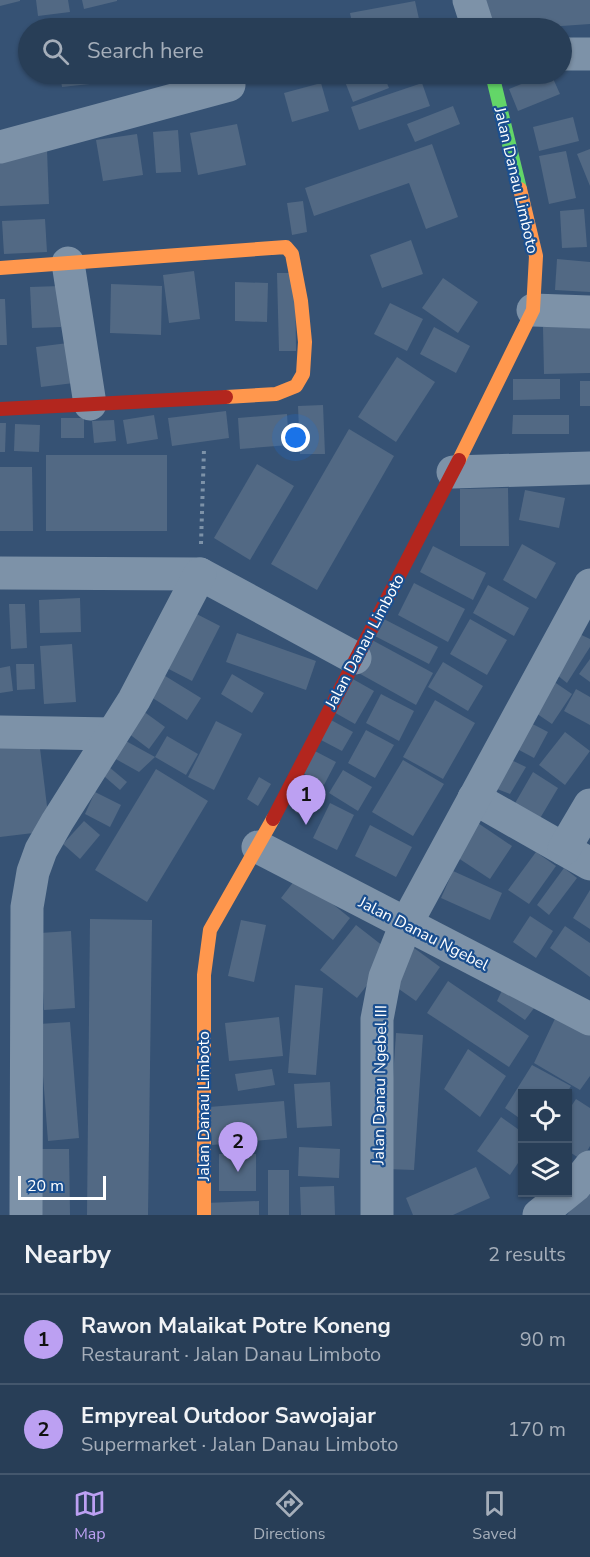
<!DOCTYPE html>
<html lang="en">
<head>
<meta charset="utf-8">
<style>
  :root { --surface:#283e57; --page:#30455d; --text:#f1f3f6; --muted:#a5aeba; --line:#44576d; --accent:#bca0f2 }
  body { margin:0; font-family:"Nunito Sans",sans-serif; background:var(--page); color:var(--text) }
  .controls { position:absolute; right:18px; bottom:18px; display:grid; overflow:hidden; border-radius:0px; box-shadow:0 2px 4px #0004 }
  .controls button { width:54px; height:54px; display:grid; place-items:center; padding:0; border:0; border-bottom:2px solid var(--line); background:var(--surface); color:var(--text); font:30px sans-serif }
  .scale { position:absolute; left:18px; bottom:15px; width:88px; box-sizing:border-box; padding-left:6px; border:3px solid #fff; border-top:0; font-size:16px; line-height:21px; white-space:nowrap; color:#fff; -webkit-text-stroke:4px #1b4f8f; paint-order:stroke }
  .you { position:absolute; left:296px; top:438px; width:21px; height:21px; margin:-15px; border:4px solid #fff; border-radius:50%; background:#1a73e8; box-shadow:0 0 0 9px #1a73e833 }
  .badge { display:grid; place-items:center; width:39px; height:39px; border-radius:50%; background:var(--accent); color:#111; font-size:20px; font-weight:700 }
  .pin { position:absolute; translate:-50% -50px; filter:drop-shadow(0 2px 3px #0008) }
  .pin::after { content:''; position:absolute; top:32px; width:21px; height:18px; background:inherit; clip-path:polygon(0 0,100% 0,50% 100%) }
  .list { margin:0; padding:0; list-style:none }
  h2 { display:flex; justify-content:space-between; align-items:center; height:78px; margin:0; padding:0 24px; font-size:26px }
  h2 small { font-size:20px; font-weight:400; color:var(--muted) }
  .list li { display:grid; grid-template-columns:39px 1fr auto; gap:18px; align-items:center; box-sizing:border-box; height:90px; padding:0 24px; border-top:2px solid var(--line) }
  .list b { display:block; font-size:22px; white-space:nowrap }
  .list p { margin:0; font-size:20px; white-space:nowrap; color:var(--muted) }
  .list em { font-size:20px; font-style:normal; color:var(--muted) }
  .icon { flex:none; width:33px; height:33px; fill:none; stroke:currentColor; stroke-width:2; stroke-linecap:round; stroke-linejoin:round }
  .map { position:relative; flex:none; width:590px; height:1215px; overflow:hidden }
  .search { position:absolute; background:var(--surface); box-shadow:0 2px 4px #0004; left:18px; right:18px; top:18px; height:66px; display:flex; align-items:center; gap:15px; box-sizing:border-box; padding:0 21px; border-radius:33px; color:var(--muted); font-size:22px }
  .sheet { height:258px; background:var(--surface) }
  nav { display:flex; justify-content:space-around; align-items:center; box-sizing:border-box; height:84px; border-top:2px solid var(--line); background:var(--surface); font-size:16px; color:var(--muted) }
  nav a { display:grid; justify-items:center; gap:3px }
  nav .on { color:var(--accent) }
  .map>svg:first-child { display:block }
</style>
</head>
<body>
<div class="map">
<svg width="590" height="1215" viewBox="0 0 590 1215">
  <rect width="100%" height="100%" fill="#365274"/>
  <g fill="#526984">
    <polygon points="0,0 20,0 20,1 0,6"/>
    <polygon points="36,0 68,0 70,12 38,16"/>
    <polygon points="82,0 117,0 117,1 84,9"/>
    <polygon points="479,0 590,0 590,24 533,28 482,28"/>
    <polygon points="415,1 421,28 353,28 350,13"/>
    <polygon points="60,74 98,74 99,83 62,87"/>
    <polygon points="342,74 383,74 389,88 353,102"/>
    <polygon points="390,74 407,74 392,79"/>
    <polygon points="546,74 551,74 560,94 518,111 509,89"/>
    <polygon points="321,83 329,111 292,122 284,93"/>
    <polygon points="422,83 430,106 359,130 351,107"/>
    <polygon points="453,106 460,124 415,142 407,124"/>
    <polygon points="573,117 579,141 539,151 533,127"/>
    <polygon points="237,124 246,165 198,175 190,133"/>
    <polygon points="178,130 181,172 156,173 153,132"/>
    <polygon points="137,134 143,175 103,181 96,140"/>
    <polygon points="432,144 458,217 426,229 409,183 314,216 305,188"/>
    <polygon points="590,149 590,186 577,154"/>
    <polygon points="47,150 49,204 0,206 0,152"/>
    <polygon points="566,151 576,198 549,204 539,156"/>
    <polygon points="303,201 307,232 292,235 287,203"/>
    <polygon points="584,209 587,247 562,248 560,211"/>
    <polygon points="45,219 47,252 4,254 2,221"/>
    <polygon points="411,240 423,274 382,288 370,255"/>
    <polygon points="557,259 590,262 590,292 555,290"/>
    <polygon points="194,271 200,319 169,323 163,275"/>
    <polygon points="277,273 295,273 296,351 279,351"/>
    <polygon points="443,278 478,302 458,333 422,308"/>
    <polygon points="235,282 268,283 267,322 235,321"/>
    <polygon points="111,284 162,286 161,335 110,333"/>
    <polygon points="60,286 61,327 32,328 30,287"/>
    <polygon points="0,299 5,299 7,345 0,345"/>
    <polygon points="390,303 423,319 407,351 374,334"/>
    <polygon points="590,326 590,373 544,374 543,327"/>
    <polygon points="434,327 470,346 456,373 420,354"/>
    <polygon points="68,343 74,383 41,387 36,347"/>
    <polygon points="397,357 435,382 396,442 358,417"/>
    <polygon points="513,379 560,379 560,399 513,400"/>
    <rect x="580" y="381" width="10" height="25"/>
    <polygon points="323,405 325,454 300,454 298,406"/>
    <polygon points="226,411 229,438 172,446 168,418"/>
    <polygon points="287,414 289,445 240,449 238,418"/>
    <polygon points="154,415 158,439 127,444 123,420"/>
    <polygon points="513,415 569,415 569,434 512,434"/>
    <rect x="61" y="418" width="23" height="20"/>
    <polygon points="114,420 116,441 94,443 92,421"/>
    <polygon points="0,423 6,423 5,452 0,452"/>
    <polygon points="15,424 40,425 39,452 14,451"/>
    <polygon points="349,429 394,456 317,590 271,564"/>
    <rect x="46" y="455" width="121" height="76"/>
    <polygon points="257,464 294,486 250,560 214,538"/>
    <polygon points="0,467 32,467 33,531 0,531"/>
    <polygon points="508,488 509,546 460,546 460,489"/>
    <polygon points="525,490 565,498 559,528 519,520"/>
    <polygon points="522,544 556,563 536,599 503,580"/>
    <polygon points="433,546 486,573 473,600 420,572"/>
    <polygon points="414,583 465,609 448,642 398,615"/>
    <polygon points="488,585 529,608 514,636 473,613"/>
    <polygon points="80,598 81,632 40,633 39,600"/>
    <polygon points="9,604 25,604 27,648 11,649"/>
    <polygon points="185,608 220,626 192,681 157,663"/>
    <polygon points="382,618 438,647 429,664 373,635"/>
    <polygon points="470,619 507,640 487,675 450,654"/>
    <polygon points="573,631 590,639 590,647 567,683 547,667"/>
    <polygon points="237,633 316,661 306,690 226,662"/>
    <polygon points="372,640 433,673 416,705 355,671"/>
    <polygon points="72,644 76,702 44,704 40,646"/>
    <polygon points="590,659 590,682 579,674"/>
    <polygon points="443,662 483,686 468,711 428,687"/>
    <polygon points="16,664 34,664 35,689 17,690"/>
    <polygon points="10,666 13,691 0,693 0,668"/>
    <polygon points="162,674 201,698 187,720 148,695"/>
    <polygon points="232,674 264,693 252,713 221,694"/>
    <polygon points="547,677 572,694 552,724 527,707"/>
    <polygon points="351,678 374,691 355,724 332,711"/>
    <polygon points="576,689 590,697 590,725 564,711"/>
    <polygon points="381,694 414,711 399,741 366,723"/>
    <polygon points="435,700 475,723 443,779 403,757"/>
    <polygon points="139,708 165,727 149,749 124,730"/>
    <polygon points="521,718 548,732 534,758 508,744"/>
    <polygon points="331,720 353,732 342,751 321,740"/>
    <polygon points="216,721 242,734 214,790 188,777"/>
    <polygon points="366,730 394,745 375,778 348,763"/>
    <polygon points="565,732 590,751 565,785 539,765"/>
    <polygon points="115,735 155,757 139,772 105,753"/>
    <polygon points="167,736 198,754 186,775 155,757"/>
    <polygon points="39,740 50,831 0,837 0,744"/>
    <polygon points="313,750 336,762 324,785 301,772"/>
    <polygon points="507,758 526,767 510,794 487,785"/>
    <polygon points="403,760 444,784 413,836 372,812"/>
    <polygon points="103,762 127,782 120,790 97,770"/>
    <polygon points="156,769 208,801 147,902 95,870"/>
    <polygon points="343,770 372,787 358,811 329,793"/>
    <polygon points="533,772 558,788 539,820 514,805"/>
    <polygon points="259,777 271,784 258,806 247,799"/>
    <polygon points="306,789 318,795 308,818 295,812"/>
    <polygon points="95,792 121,805 110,827 85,814"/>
    <polygon points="330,803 354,815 337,850 313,838"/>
    <polygon points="469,817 512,846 490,879 449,852"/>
    <polygon points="84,821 100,835 80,859 63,844"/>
    <polygon points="370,825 412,847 396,877 355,856"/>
    <polygon points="536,852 556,866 529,904 508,890"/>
    <polygon points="564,868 577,878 549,915 537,905"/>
    <polygon points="453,871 502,893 490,920 441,898"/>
    <polygon points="298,876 350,918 333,940 281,898"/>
    <polygon points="590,890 590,929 573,918"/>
    <polygon points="530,916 553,931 536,958 513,942"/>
    <polygon points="90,919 152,920 148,1215 87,1215"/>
    <polygon points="241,920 266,925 254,982 228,976"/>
    <polygon points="356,925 392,953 357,998 320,970"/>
    <polygon points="565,926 590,943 590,977 550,948"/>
    <polygon points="71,931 75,1008 44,1010 40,933"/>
    <polygon points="410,945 440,967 416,1001 386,980"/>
    <polygon points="448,981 529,1036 509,1067 427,1013"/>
    <polygon points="506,982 541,999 525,1020 497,1001"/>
    <polygon points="295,985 323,988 316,1075 288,1073"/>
    <polygon points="561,1006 590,1025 590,1076 580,1090 534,1063"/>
    <polygon points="279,1017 283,1056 229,1061 225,1023"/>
    <polygon points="70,1022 79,1138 48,1141 39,1024"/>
    <polygon points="396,1033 423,1035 414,1170 387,1169"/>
    <polygon points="468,1049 506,1076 480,1117 444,1089"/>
    <polygon points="532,1065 571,1086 566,1094 522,1094 522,1120 505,1108"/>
    <polygon points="272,1069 275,1085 238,1091 235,1074"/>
    <polygon points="330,1082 332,1126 297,1128 294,1084"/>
    <polygon points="576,1099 590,1108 590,1146 582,1160 568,1151 568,1111"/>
    <polygon points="284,1101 287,1138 212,1145 209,1107"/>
    <polygon points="501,1117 522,1132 522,1157 510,1175 477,1151"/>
    <polygon points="299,1147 340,1149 339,1178 298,1176"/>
    <polygon points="41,1149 69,1149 70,1215 42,1215"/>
    <rect x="219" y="1154" width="37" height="37"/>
    <polygon points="476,1167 490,1198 453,1215 413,1215 406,1198"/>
    <rect x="268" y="1170" width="21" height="45"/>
    <polygon points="334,1186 335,1215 301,1215 300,1187"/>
    <polygon points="590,1187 590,1215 567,1215"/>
    <polygon points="259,1201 259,1215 206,1215 205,1203"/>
  </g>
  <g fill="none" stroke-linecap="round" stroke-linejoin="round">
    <polyline stroke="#7d92a8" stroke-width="4" stroke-dasharray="3 4.5" stroke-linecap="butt" points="201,544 204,449"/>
    <g stroke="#7d92a8" stroke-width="33">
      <polyline points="469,0 478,28"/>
      <polyline points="562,54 590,54"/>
      <polyline points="0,147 229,85"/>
      <polyline points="68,263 90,404"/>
      <polyline points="533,310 590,312"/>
      <polyline points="453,472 590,468"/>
      <polyline points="0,573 200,574 355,658"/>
      <polyline points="0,732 112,734"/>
      <polyline points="474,798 590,864"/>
      <polyline points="258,847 590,1019"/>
      <polyline points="564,849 590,805"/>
      <polyline points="26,1215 27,907 33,872 41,850 57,822 134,700 200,574"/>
      <polyline points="377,1215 377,1019 385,977 406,924 590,585"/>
      <polyline points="539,1215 575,1186 590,1167"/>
    </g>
    <polyline stroke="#63d668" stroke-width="14" points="492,74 520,189"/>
    <g stroke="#ff974d" stroke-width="14">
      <polyline points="0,268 286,247 292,254 301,301 305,342 303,374 296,386 276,394 226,397"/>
      <polyline points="459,460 533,310 536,256 520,189"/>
      <polyline points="204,1215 204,975 210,930 273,819"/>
    </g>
    <g stroke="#b3261e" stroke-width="14">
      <polyline points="0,409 226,397"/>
      <polyline points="273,819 459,460"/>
    </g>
  </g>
  <g text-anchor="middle" stroke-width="4.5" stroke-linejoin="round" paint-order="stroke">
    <g font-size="16" fill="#fff" stroke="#1b4f8f">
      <text transform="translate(517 180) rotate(77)" y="6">Jalan Danau Limboto</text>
      <text transform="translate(364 641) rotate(-62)" y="6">Jalan Danau Limboto</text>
      <text transform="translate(424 933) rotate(27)" y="6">Jalan Danau Ngebel</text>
      <text transform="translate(379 1085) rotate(-89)" y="6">Jalan Danau Ngebel III</text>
      <text transform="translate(203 1106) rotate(-90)" y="6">Jalan Danau Limboto</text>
    </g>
  </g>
</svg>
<div class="controls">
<button><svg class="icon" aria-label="locate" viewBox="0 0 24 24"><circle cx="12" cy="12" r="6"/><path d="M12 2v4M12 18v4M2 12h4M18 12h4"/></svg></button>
<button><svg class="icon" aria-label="layers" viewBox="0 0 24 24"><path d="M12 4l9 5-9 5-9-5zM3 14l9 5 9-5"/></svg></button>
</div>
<div class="scale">20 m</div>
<div class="you"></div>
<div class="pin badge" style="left:306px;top:825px">1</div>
<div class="pin badge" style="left:238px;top:1172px">2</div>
<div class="search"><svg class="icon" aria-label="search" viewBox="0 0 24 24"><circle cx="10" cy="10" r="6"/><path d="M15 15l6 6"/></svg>Search here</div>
</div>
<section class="sheet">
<h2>Nearby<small>2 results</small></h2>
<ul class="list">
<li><span class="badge">1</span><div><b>Rawon Malaikat Potre Koneng</b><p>Restaurant · Jalan Danau Limboto</p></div><em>90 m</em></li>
<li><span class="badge">2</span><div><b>Empyreal Outdoor Sawojajar</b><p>Supermarket · Jalan Danau Limboto</p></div><em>170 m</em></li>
</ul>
</section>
<nav>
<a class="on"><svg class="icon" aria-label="map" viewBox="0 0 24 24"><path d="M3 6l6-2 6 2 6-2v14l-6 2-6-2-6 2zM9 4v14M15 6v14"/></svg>Map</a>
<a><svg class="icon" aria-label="directions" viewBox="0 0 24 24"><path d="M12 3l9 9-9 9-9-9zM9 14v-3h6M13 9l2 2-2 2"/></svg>Directions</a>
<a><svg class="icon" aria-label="saved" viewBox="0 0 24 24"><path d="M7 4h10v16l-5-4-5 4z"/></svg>Saved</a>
</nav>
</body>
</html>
